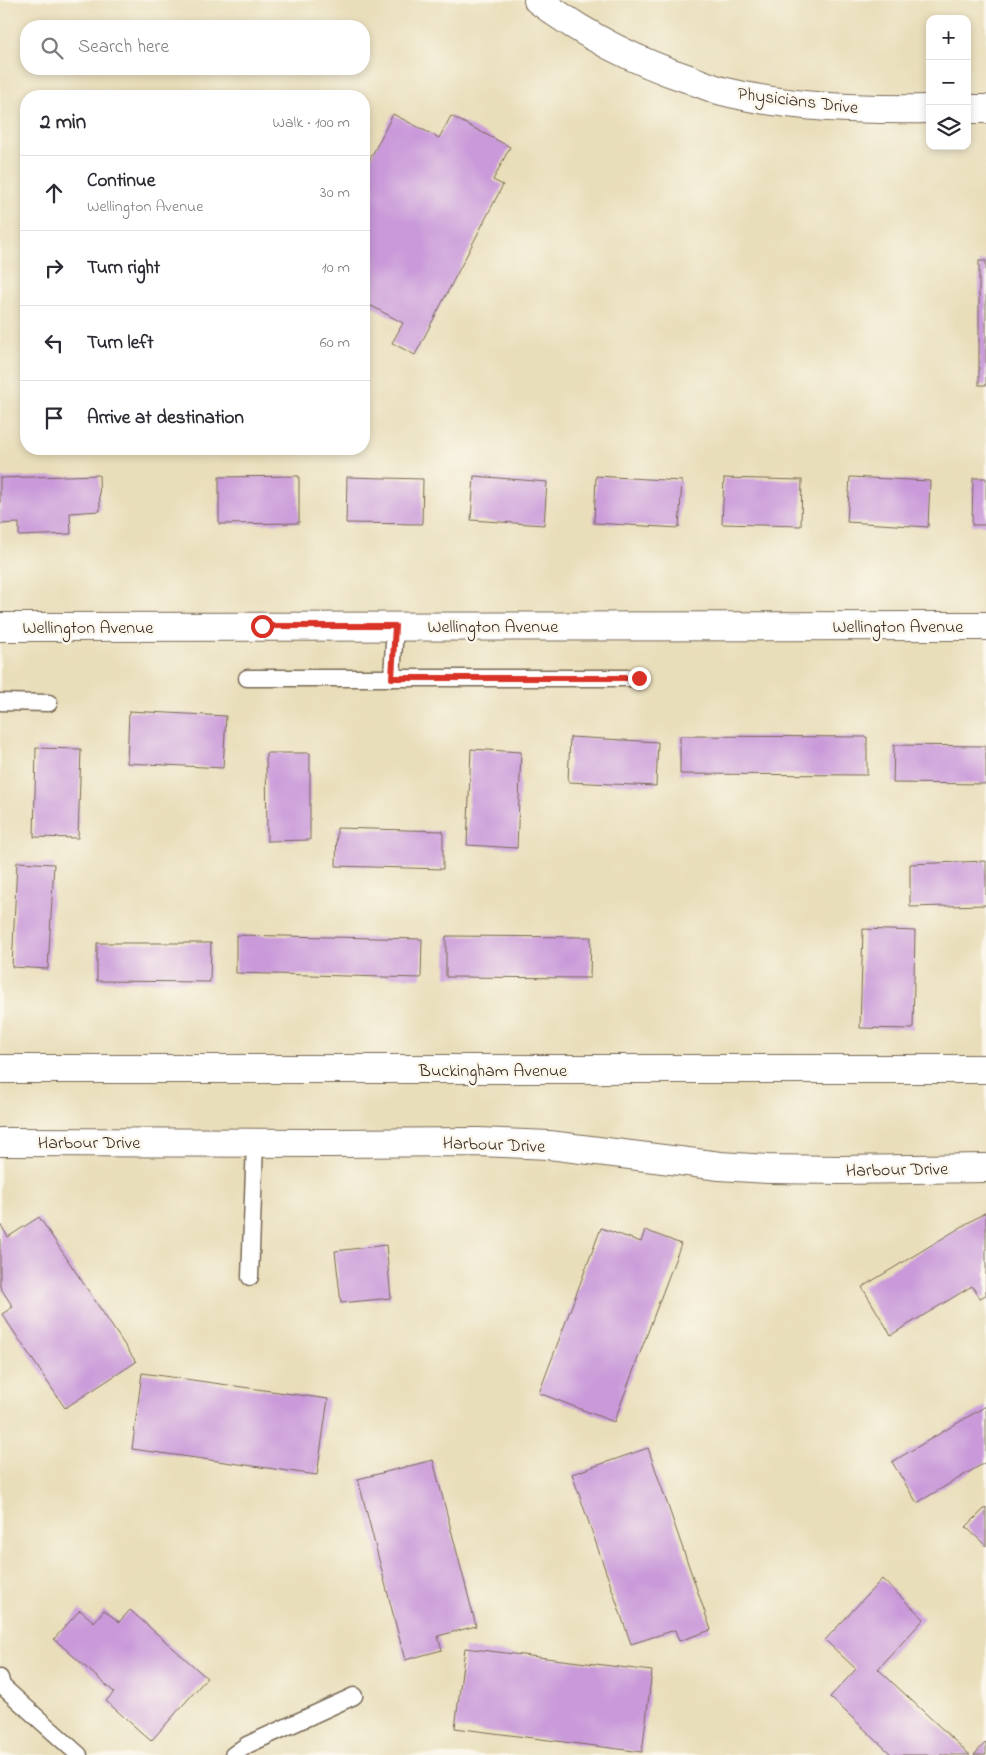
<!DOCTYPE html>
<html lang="en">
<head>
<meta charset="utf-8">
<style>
  :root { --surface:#fff; --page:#f7f7f7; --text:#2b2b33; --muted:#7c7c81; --line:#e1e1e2 }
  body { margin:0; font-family:"Indie Flower",sans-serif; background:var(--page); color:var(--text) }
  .controls { position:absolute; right:15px; top:15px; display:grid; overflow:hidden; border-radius:10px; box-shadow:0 2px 8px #0003 }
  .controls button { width:45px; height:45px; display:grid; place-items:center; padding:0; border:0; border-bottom:1px solid var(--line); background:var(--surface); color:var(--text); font:25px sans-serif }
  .stop { position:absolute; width:15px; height:15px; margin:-11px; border:4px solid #d93025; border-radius:50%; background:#fff }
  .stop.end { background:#d93025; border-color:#fff; box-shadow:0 1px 5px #0008 }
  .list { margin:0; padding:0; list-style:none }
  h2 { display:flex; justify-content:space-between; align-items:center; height:65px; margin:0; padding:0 20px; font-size:21px }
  h2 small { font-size:16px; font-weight:400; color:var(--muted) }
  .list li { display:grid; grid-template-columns:32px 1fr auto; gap:15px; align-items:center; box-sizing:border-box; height:75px; padding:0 20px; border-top:1px solid var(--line) }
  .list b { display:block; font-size:19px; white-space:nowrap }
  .list p { margin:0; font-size:16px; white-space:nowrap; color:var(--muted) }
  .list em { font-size:16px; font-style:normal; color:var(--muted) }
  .icon { flex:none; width:28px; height:28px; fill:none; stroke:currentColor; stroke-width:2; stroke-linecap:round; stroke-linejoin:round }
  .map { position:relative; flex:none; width:986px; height:1755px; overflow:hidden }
  .search { position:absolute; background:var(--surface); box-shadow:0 2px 8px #0003; left:20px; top:20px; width:350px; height:55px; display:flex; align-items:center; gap:12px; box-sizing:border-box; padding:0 18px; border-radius:20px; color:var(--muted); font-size:19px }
  .panel { position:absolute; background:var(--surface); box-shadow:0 2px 8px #0003; left:20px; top:90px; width:350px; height:365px; border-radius:20px }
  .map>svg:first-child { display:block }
</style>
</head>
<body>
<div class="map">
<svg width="986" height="1755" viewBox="0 0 986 1755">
  <rect width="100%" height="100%" fill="#fbf7ec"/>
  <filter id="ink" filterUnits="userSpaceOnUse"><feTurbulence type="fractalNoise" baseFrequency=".02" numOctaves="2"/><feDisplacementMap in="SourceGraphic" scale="10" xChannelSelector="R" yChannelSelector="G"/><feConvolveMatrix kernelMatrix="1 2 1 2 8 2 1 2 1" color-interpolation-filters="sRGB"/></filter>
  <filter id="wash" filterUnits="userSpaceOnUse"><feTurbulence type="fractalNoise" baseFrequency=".0096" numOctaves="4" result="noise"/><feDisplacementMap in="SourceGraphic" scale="20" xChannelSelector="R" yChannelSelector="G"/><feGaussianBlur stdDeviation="1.12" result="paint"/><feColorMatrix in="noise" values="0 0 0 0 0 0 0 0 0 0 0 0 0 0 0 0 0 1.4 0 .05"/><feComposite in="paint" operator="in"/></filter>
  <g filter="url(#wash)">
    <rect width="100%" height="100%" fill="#e9deba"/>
    <g id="blocks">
      <g fill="#c999d9">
        <polygon points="393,114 439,138 451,116 510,147 493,180 503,185 415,355 392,343 403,323 364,302 364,171"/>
        <rect x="979" y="261" width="7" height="124"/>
        <polygon points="99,475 100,511 70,513 71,534 19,536 19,523 0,524 0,478"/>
        <polygon points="299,476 299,523 219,524 219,477"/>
        <polygon points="474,476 547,482 544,525 471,520"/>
        <polygon points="596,476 682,481 679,528 594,523"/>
        <polygon points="347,477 423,479 422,524 346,523"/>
        <polygon points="850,477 930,481 928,527 847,522"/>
        <polygon points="724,478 802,480 801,526 722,524"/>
        <polygon points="973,478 986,478 986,525 972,525"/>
        <polygon points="129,711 226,716 223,768 127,763"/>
        <polygon points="680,736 867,737 867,775 680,774"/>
        <polygon points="570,737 658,742 656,786 568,782"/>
        <polygon points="894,745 986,746 986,784 893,783"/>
        <polygon points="36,748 81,749 78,838 34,837"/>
        <polygon points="471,749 521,752 517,848 467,845"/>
        <polygon points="266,753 310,753 310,840 267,841"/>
        <polygon points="337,828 443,831 443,869 336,866"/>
        <polygon points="986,861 986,905 910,907 910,864"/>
        <polygon points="17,862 54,864 48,969 12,967"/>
        <polygon points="863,929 915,931 913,1029 860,1028"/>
        <polygon points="236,935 422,939 421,978 236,973"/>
        <polygon points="446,936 591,937 590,978 446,977"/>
        <polygon points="97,943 211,943 210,982 97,981"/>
        <polygon points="986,1212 986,1295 980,1298 972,1286 891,1335 862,1287"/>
        <polygon points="39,1217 136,1362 65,1408 2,1314 13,1307 0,1287 0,1224 8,1237"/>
        <polygon points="601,1228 641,1242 645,1230 681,1244 614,1422 539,1393"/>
        <polygon points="386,1245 391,1298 341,1303 335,1251"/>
        <polygon points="142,1373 328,1399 317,1475 132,1449"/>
        <polygon points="986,1406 986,1462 917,1503 892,1462"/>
        <polygon points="648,1448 711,1630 679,1641 675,1630 631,1644 572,1474"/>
        <polygon points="433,1460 476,1626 438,1636 442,1650 405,1660 358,1479"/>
        <polygon points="986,1507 986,1546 966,1527"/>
        <polygon points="882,1579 924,1619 878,1669 970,1755 892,1755 830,1697 856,1669 825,1640"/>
        <polygon points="80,1610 94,1622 104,1610 119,1622 130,1610 207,1678 151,1741 106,1701 114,1692 54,1639"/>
        <polygon points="465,1648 652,1671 642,1752 455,1728"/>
        <polygon points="986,1742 986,1755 974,1755"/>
      </g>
    </g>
  </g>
  <g filter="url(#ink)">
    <use href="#blocks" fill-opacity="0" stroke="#786955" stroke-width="1"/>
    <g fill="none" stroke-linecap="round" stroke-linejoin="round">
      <g stroke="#786955" stroke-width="19">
        <g id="service">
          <polyline points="247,678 639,678"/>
          <polyline points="392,678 395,626"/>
          <polyline points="0,702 49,703"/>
          <polyline points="250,1277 255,1143"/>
          <polyline points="0,1678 2,1686 79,1755"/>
          <polyline points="233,1755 247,1745 354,1696"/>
        </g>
      </g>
      <g stroke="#786955" stroke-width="30">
        <g id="minor">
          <path d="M538,0C584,35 635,61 689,79C700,83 711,88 722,91C789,108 860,110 930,109"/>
          <polyline points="967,109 986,109"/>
          <polyline points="0,1069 986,1069"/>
          <polyline points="0,1142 330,1143 478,1142 549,1145 720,1166 768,1169 840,1170 986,1168"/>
        </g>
      </g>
      <g stroke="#786955" stroke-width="30">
        <polyline id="tertiary" points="0,627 986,626"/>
      </g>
      <use href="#service" stroke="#fff" stroke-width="16"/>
      <use href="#minor" stroke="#fff" stroke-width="28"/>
      <use href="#tertiary" stroke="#fff" stroke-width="28"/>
    </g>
  </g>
  <g fill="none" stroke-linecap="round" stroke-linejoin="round" filter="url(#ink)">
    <polyline stroke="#d93025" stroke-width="6" points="262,626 395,626 392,678 639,678"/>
  </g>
  <g text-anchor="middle" stroke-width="5" stroke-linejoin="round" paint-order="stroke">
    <g font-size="18" fill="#3b2a1e" stroke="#fbf7ec">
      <text transform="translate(798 100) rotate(7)" y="6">Physicians Drive</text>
      <text x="493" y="632">Wellington Avenue</text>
      <text x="898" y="632">Wellington Avenue</text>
      <text x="88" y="633">Wellington Avenue</text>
      <text x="493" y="1076">Buckingham Avenue</text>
      <text x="89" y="1148">Harbour Drive</text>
      <text transform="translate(494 1144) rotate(2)" y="6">Harbour Drive</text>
      <text transform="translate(897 1169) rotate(-1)" y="6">Harbour Drive</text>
    </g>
  </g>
</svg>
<div class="controls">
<button>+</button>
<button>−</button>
<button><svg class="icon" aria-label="layers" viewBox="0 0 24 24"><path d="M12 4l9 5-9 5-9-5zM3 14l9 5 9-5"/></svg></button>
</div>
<div class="stop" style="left:262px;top:626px"></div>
<div class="stop end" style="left:639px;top:678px"></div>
<div class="search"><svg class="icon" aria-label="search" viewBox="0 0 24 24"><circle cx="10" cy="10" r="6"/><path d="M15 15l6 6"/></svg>Search here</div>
<section class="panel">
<h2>2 min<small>Walk · 100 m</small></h2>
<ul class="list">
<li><svg class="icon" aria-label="ahead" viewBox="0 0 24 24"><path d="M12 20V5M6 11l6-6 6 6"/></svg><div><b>Continue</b><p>Wellington Avenue</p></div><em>30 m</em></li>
<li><svg class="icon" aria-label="right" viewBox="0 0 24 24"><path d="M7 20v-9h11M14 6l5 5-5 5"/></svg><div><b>Turn right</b></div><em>10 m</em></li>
<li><svg class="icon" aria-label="left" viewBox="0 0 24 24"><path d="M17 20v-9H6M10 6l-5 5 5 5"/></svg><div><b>Turn left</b></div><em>60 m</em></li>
<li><svg class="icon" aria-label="arrive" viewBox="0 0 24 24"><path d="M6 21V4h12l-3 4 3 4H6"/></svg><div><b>Arrive at destination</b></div></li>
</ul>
</section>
</div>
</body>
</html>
